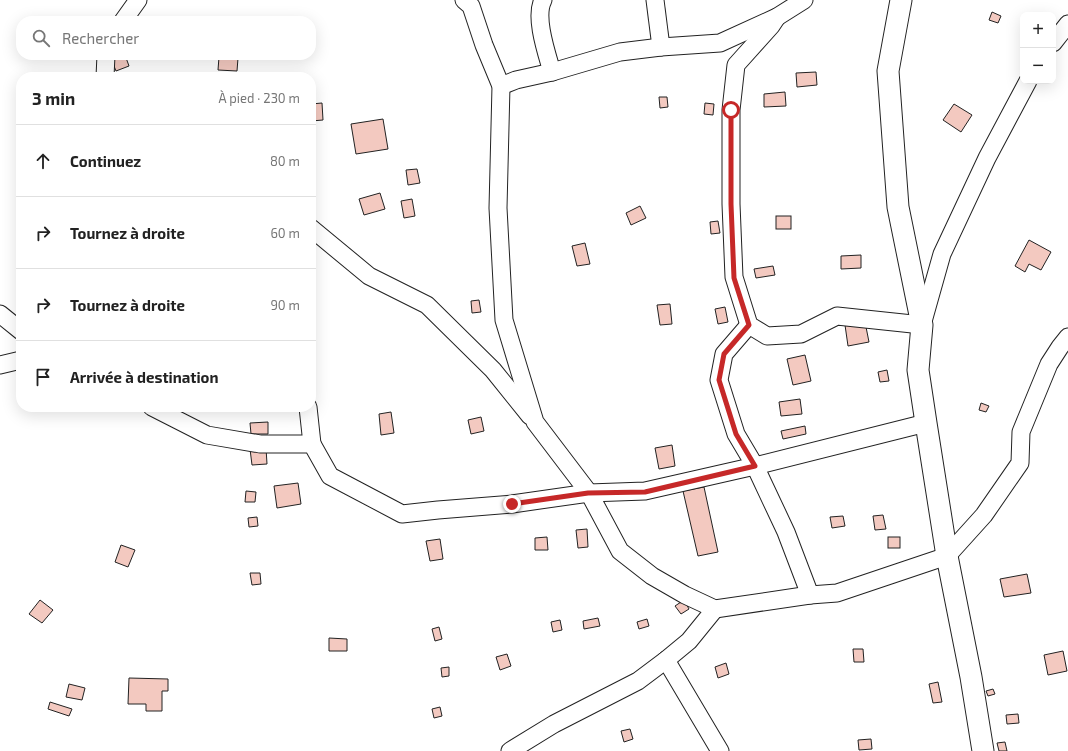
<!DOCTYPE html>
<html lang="fr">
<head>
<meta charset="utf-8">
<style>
  :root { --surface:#fff; --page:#f6f6f6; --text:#222; --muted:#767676; --line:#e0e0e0 }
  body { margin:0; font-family:"Exo 2",sans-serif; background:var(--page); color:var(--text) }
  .controls { position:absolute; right:12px; top:12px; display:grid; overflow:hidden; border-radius:8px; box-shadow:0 4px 16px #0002 }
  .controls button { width:36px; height:36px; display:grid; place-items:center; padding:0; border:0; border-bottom:1px solid var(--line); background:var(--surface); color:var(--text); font:20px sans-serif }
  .stop { position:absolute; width:12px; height:12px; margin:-9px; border:3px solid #c62828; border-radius:50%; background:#fff }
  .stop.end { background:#c62828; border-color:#fff; box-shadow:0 1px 4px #0008 }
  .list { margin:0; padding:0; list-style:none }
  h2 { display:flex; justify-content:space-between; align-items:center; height:52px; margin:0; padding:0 16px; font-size:17px }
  h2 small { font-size:13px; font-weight:400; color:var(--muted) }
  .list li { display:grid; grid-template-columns:26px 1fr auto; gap:12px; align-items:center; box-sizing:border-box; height:72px; padding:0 16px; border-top:1px solid var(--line) }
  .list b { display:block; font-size:15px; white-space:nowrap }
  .list em { font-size:13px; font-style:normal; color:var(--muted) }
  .icon { flex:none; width:22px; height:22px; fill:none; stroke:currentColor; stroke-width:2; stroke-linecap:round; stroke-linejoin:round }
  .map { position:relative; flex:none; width:1068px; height:751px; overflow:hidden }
  .search { position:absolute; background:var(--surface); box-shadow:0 4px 16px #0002; left:16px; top:16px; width:300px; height:44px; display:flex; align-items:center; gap:10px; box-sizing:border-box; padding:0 14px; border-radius:16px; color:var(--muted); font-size:15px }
  .panel { position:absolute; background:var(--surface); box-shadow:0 4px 16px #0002; left:16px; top:72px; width:300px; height:340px; border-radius:16px }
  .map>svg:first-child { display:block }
</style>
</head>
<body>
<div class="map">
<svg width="1068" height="751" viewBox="0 0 1068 751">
  <rect width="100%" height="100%" fill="#fff"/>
  <g fill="#f3c9c0" stroke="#222">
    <polygon points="992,12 1001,16 998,23 989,20"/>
    <polygon points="114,55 125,55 129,66 116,71 110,56"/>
    <polygon points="219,57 238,58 237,71 218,70"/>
    <polygon points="816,72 817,85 797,87 796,73"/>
    <polygon points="785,92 786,106 764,107 764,94"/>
    <polygon points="659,97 667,97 668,107 660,108"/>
    <polygon points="322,103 323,120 311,121 311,104"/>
    <polygon points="705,103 714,104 713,115 704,114"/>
    <polygon points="954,104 972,115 961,132 943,120"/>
    <polygon points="383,119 388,149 356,154 351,124"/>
    <polygon points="417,169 420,183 408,185 406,170"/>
    <polygon points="380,193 385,209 364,215 359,199"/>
    <polygon points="412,199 415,216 404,218 401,201"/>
    <polygon points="640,206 646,218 631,225 626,213"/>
    <rect x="776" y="216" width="15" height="13"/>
    <polygon points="718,221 720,233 711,234 710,222"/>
    <polygon points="1029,240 1051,252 1041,270 1029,264 1025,272 1015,266"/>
    <polygon points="585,243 590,264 577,266 572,246"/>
    <polygon points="861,255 861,268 841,269 841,256"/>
    <polygon points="773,266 775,275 756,278 754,269"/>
    <polygon points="479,300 481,312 472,313 471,301"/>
    <polygon points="670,304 672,324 660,325 657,305"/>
    <polygon points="725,307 728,322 718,324 715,309"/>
    <polygon points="865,322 869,342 848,346 845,325"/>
    <polygon points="805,355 811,381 793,385 787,359"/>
    <polygon points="887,370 889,381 880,382 878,372"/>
    <polygon points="800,399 802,414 781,416 779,402"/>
    <polygon points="981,403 989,406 986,412 979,410"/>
    <polygon points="391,412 394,433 381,435 379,414"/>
    <polygon points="481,417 484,431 471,434 468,420"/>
    <polygon points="268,422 268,434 251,434 250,423"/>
    <polygon points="805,426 806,434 783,439 781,431"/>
    <polygon points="672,445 675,466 659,469 655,448"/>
    <polygon points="266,448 267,464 252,465 250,449"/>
    <polygon points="298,483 301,504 277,508 274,486"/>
    <polygon points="704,487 718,552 698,556 683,491"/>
    <polygon points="246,491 256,492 255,502 245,502"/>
    <polygon points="883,515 886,529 875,530 873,516"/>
    <polygon points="843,516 845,526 832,528 830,517"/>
    <polygon points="257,517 258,526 249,527 248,518"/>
    <polygon points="587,529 588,547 578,548 576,530"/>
    <polygon points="547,537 548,550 535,550 535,538"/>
    <rect x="888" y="537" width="12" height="11"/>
    <polygon points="440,539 443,559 430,561 426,541"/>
    <polygon points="121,545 135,550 128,567 115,562"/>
    <polygon points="250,573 260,573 261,584 252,585"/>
    <polygon points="1027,574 1031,593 1004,597 1000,579"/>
    <polygon points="40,600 53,610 42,623 29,614"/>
    <polygon points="684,600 689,609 681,614 675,606"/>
    <polygon points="598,618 600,626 584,629 583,621"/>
    <polygon points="647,619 649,626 639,629 637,622"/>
    <polygon points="560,620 562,630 553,632 551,622"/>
    <polygon points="439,627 442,639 435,641 432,629"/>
    <polygon points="329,638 347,639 347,651 329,651"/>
    <polygon points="853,649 863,649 864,662 854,662"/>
    <polygon points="1063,651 1067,671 1048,675 1044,655"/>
    <polygon points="507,654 511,666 500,670 496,657"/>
    <polygon points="726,663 729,674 718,678 715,667"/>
    <polygon points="449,667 449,676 442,677 441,668"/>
    <polygon points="129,678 168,679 168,691 162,691 162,711 146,711 146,704 128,704"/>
    <polygon points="938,682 942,702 933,703 929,684"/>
    <polygon points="69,684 85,688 82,700 66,697"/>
    <polygon points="993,689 995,694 988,696 986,691"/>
    <polygon points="50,702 72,709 69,716 48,709"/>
    <polygon points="440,707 442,716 434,718 432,709"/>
    <polygon points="1018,714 1019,723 1007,724 1006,715"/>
    <polygon points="630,729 633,739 624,742 621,731"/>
    <polygon points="871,739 872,749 859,750 858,740"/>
    <polygon points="1005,742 1007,751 999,751 997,743"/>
  </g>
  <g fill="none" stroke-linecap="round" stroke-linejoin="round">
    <g stroke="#222" stroke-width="19">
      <g id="minor">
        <polyline points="464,0 471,6 484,45 501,86 498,208 504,320 535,422 589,493 620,551 652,576 685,595 715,609 810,595 837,593 947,556 984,515 1020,463 1021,432 1049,364 1060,347 1068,337"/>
        <path d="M543,0C534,17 547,54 552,72"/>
        <polyline points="655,0 661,47"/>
        <polyline points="777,17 771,26 736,65 731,110 731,204 734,277 749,325 767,336 801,334 837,316 922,325 942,254 987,158 1028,81"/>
        <polyline points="123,21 138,0"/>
        <polyline points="1053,43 1068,24"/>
        <polyline points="105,77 106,55"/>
        <polyline points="501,86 516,80 552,72 620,52 661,47 720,43 777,17 804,0"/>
        <polyline points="311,228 369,276 427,305 493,370 530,416"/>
        <polyline points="0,314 21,331"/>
        <polyline points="749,325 724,354 719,380 736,434 755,466 786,532 810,595"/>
        <polyline points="0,365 21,360"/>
        <polyline points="152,407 207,435 260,444 312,444 330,476 402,514 438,510 512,504 589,493 645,491 755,466 926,423"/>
        <polyline points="308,407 312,444"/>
        <polyline points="666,660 720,751"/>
        <polyline points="510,751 554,724 638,681 666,660 689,641 715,609"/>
      </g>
    </g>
    <g stroke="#222" stroke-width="23">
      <polyline id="tertiary" points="901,0 888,71 898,207 922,325 918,370 926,423 947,556 971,677 983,751"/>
    </g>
    <use href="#minor" stroke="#fff" stroke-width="17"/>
    <use href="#tertiary" stroke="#fff" stroke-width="21"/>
  </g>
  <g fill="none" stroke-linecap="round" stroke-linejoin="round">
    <polyline stroke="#c62828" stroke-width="5" points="512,504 588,493 645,492 755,466 736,434 719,380 724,354 749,325 734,278 731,204 731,110"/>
  </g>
</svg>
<div class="controls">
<button>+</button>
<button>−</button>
</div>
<div class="stop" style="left:731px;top:110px"></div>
<div class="stop end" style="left:512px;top:504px"></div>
<div class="search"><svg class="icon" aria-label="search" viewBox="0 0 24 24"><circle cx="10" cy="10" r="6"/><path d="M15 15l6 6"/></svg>Rechercher</div>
<section class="panel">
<h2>3 min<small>À pied · 230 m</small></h2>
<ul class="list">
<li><svg class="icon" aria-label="ahead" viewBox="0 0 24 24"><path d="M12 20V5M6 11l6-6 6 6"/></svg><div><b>Continuez</b></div><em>80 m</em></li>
<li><svg class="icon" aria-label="right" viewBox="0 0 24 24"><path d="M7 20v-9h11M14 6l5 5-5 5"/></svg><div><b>Tournez à droite</b></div><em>60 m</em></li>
<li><svg class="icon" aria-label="right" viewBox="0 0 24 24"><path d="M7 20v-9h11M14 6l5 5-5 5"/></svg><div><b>Tournez à droite</b></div><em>90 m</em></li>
<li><svg class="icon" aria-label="arrive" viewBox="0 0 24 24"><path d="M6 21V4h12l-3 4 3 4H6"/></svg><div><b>Arrivée à destination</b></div></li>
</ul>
</section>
</div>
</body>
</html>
